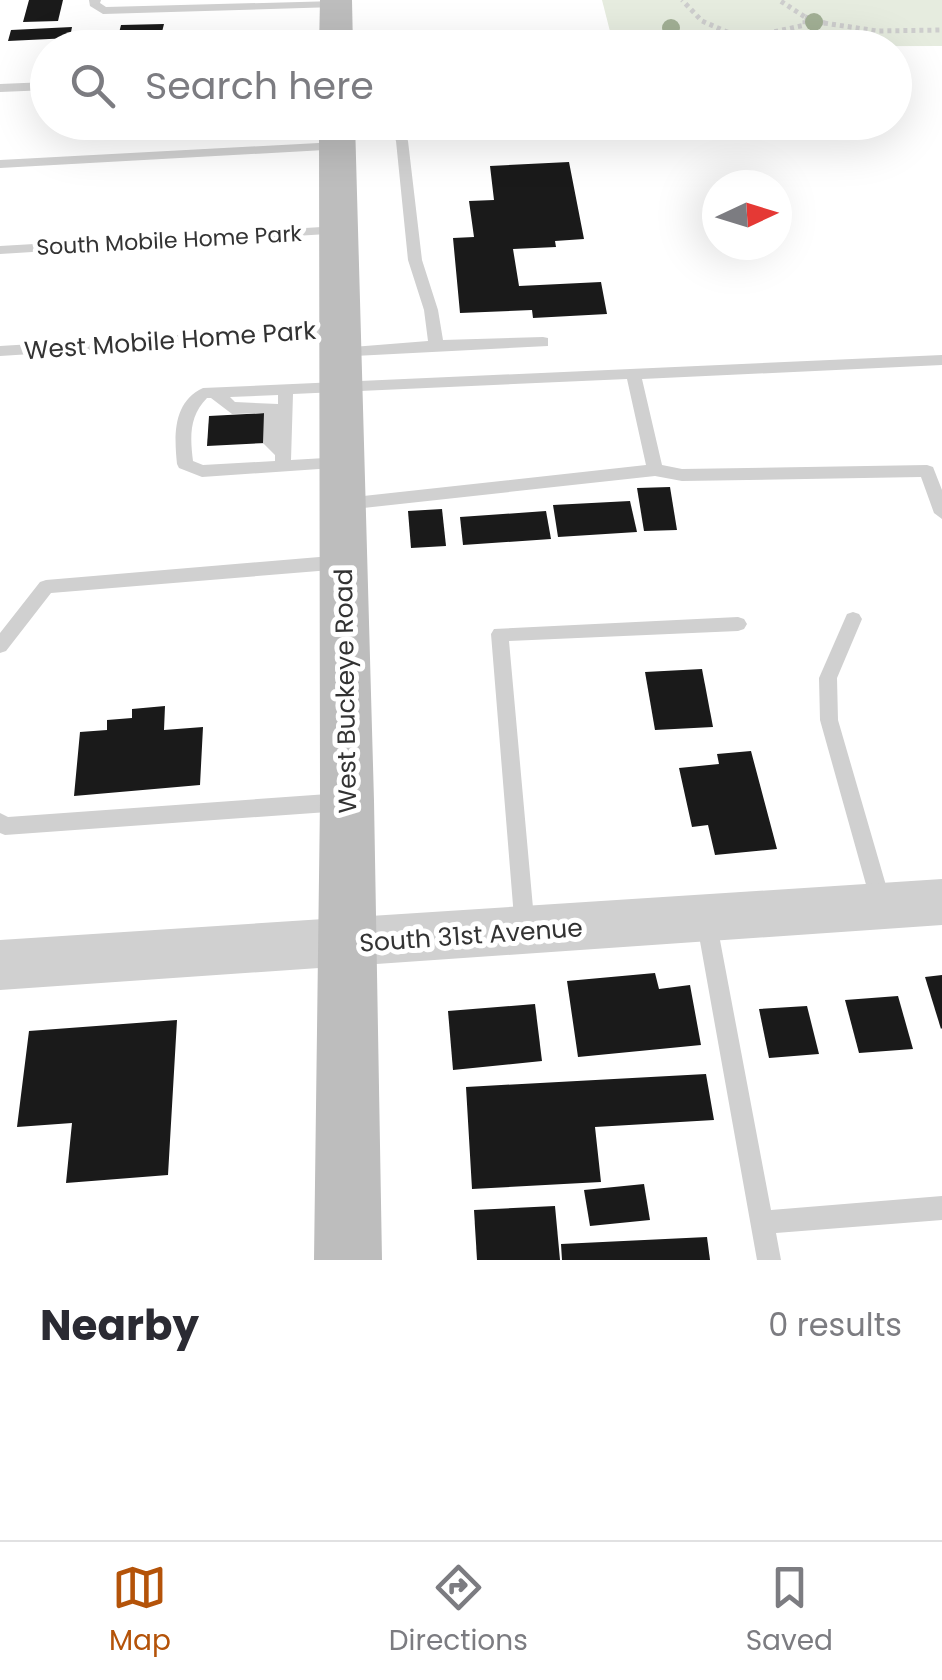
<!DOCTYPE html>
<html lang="en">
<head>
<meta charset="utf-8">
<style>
  :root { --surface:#fff; --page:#f7f7f7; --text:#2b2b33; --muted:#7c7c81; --line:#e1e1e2; --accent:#b45309 }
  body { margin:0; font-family:Poppins,sans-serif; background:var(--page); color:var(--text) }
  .compass { position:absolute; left:702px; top:170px; width:90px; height:90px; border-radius:50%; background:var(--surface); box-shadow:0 10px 40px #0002; rotate:86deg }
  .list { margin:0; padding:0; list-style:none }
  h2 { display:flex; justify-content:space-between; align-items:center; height:130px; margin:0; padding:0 40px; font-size:42px }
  h2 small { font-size:32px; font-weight:400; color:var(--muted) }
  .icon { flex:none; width:55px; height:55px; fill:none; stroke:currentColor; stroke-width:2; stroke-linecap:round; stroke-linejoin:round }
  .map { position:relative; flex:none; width:942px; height:1260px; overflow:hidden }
  .search { position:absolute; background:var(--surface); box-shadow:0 10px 40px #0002; left:30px; right:30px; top:30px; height:110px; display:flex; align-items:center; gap:25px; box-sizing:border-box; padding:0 35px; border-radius:55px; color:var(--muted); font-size:38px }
  .sheet { height:280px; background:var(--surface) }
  nav { display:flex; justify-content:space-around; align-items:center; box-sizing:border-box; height:140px; border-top:2px solid var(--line); background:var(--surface); font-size:28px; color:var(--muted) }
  nav a { display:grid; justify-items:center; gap:5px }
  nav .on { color:var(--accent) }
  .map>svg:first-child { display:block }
</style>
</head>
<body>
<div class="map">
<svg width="942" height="1260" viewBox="0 0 942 1260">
  <rect width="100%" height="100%" fill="#fff"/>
  <polygon fill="#e6ecdf" points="602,0 942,0 942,46 614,47"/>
  <g fill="#1a1a1a">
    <polygon points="29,0 63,0 58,21 23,22"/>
    <polygon points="164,24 161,36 118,37 121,25"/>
    <polygon points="72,27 70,38 8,41 11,30"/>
    <polygon points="569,162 584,239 555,241 556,247 513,249 519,286 601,282 607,314 533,318 532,310 460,313 453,238 474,237 469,201 494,200 490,166"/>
    <polygon points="266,413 266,443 207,446 209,416"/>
    <polygon points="670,487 677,530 644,531 637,488"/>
    <polygon points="630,501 637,532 558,537 553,505"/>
    <polygon points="442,509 446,546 411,548 408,511"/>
    <polygon points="546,511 551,539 463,545 460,517"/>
    <polygon points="702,669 713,727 655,730 645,672"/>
    <polygon points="165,706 164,730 203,727 200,785 74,796 80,732 107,730 107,720 132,718 132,709"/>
    <polygon points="751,751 777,849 715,855 708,825 692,827 679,768 719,764 717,754"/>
    <polygon points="655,973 659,989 690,985 701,1045 578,1057 567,981"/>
    <polygon points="942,975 942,1028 941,1029 925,977"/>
    <polygon points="898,996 913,1049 859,1053 845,1000"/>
    <polygon points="535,1004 542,1061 453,1070 448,1011"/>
    <polygon points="807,1006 819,1054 769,1058 759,1009"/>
    <polygon points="177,1020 168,1175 66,1183 72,1123 17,1127 29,1031"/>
    <polygon points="706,1074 714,1120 595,1127 601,1182 472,1189 466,1087"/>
    <polygon points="644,1184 650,1220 590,1226 584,1190"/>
    <polygon points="555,1206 560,1260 477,1260 474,1210"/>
    <polygon points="707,1237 710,1260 562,1260 561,1244"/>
  </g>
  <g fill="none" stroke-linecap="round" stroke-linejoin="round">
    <g stroke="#cdcdcd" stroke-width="5" stroke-dasharray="4 4" stroke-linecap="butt">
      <polyline points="805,17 824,23 805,25"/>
      <polyline points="824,23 877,31 942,30"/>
      <path d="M610,35C652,34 691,42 733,41L734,35L702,21L682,0"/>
      <polyline points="751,37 805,25 805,17 779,0"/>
      <polyline points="733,41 751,39 746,34 734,35"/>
    </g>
    <g fill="#d0d0d0" fill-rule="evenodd">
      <polygon points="89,0 101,0 100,3 106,7 336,1 342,4 336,7 103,14 90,6"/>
      <polygon points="48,82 48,90 0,92 0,84"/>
      <polygon points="397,124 403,128 408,141 422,260 438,310 443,340 543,337 548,338 548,346 335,357 335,349 340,348 428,341 424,310 408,260 396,141 392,132 337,135 331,131 337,127"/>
      <polygon points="337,142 342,143 342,149 0,168 0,160"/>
      <polygon points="339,226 346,230 344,233 0,254 0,246"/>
      <polygon points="339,325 344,326 344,334 0,356 0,346"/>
      <path d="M942,355V365L642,379L662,465L682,469L927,465L933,467L942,490V519L934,513L921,477L682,481L655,476L345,510L337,504L345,498L646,465L627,379L293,394L291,460L342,457L350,463L348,467L202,477L179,468L177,464C174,435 173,402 203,388ZM278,395V404L235,402L230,397ZM207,398H211L232,414L264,413L263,443L275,455V461L203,465L193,461C190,437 189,416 207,398Z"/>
      <polygon points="343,555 351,562 343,569 51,593 6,651 0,653 0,633 40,582 46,580"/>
      <polygon points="853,612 859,614 862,619 837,678 838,720 892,906 889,913 882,916 875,913 872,906 820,720 819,678 847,614"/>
      <polygon points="738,617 744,619 747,624 744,629 738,631 509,641 535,930 532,937 525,940 518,937 515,930 491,634 494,629"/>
      <polygon points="342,793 349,796 352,802 349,808 342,811 5,835 0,833 0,813 8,817"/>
      <polygon points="706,909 713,912 716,919 771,1210 942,1196 942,1220 776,1233 781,1260 757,1260 696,919 699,912"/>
    </g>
    <polygon fill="#d0d0d0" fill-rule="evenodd" points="942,879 942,925 0,990 0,940"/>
    <g fill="#bdbdbd" fill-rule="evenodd">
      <polygon points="320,0 352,0 353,48 319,48"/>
      <polygon points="319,122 355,122 374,801 382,1260 314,1260 320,801"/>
    </g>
  </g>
  <g fill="#a2b095">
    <circle cx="814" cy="22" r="9"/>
    <circle cx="671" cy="28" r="9"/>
  </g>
  <g text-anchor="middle" stroke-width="10" stroke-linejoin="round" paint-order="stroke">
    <g font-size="22" fill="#333" stroke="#fff">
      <text transform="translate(169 240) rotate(-3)" y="8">South Mobile Home Park</text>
    </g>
    <g font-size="25" fill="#333" stroke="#fff">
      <text transform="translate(170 340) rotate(-4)" y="9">West Mobile Home Park</text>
      <text transform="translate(345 691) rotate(-91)" y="9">West Buckeye Road</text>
      <text transform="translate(471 935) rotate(-4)" y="9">South 31st Avenue</text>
    </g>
  </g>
</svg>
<svg class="compass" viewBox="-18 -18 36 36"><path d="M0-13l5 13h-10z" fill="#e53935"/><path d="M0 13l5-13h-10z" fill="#7c7c81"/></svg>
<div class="search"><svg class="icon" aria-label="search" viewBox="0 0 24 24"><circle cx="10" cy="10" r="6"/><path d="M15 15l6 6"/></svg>Search here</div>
</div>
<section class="sheet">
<h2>Nearby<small>0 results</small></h2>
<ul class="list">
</ul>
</section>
<nav>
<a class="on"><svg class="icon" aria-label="map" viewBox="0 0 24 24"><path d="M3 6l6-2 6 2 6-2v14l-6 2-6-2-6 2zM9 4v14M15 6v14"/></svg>Map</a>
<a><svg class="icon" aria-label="directions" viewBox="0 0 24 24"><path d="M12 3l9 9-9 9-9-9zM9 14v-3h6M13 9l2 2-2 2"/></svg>Directions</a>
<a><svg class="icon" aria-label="saved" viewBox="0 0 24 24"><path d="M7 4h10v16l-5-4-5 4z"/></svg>Saved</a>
</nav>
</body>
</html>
